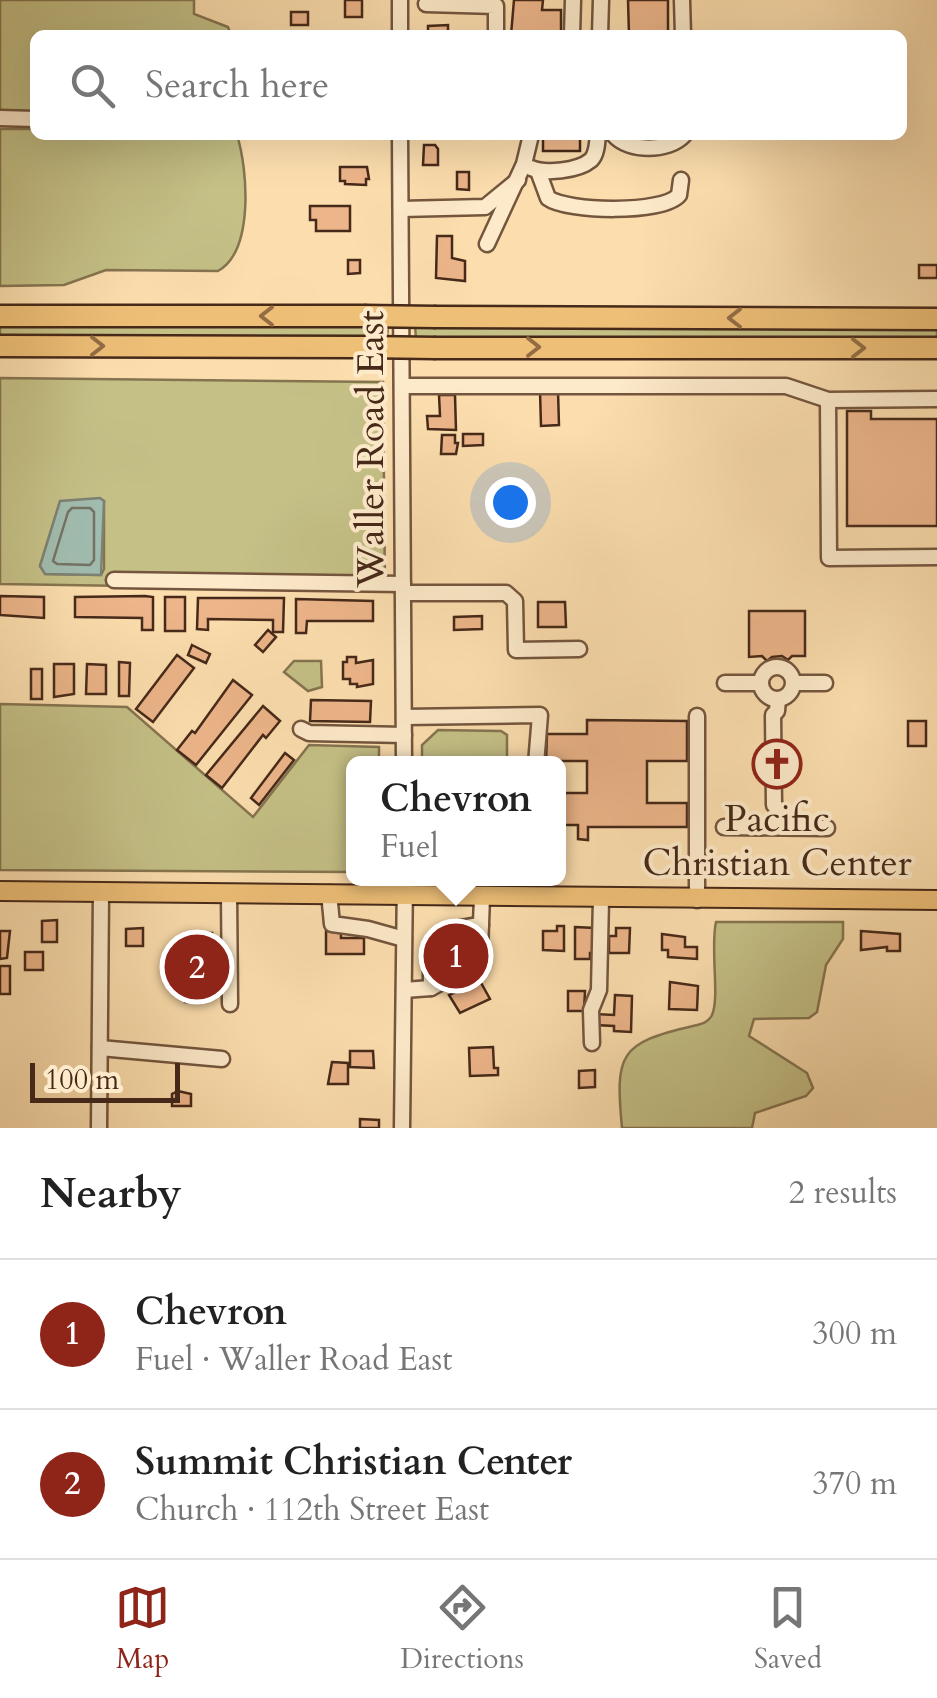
<!DOCTYPE html>
<html lang="en">
<head>
<meta charset="utf-8">
<style>
  :root { --surface:#fff; --page:#f6f6f6; --text:#222; --muted:#767676; --line:#e0e0e0; --accent:#8f2418 }
  body { margin:0; font-family:Cardo,serif; background:var(--page); color:var(--text) }
  .scale { position:absolute; left:30px; bottom:25px; width:150px; box-sizing:border-box; padding-left:10px; border:5px solid #462919; border-top:0; font-size:28px; line-height:35px; white-space:nowrap; color:#462919; -webkit-text-stroke:8px #fdeaca; paint-order:stroke }
  .you { position:absolute; left:510px; top:502px; width:35px; height:35px; margin:-25px; border:8px solid #fff; border-radius:50%; background:#1a73e8; box-shadow:0 0 0 15px #1a73e833 }
  .badge { display:grid; place-items:center; width:65px; height:65px; border-radius:50%; background:var(--accent); color:#fff; font-size:32px; font-weight:700 }
  .pin { position:absolute; translate:-50% -50%; border:5px solid #fff; box-shadow:0 2px 10px #0006 }
  .popup { position:absolute; left:346px; top:756px; width:220px; height:130px; box-sizing:border-box; display:grid; place-content:center; border-radius:15px; background:var(--surface); filter:drop-shadow(0 2px 8px #0005); font-size:32px; white-space:nowrap; color:var(--muted) }
  .popup b { font-size:38px; color:var(--text) }
  .popup::after { content:''; position:absolute; left:50%; top:100%; margin-left:-20px; border:20px solid transparent; border-top-color:var(--surface) }
  .list { margin:0; padding:0; list-style:none }
  h2 { display:flex; justify-content:space-between; align-items:center; height:130px; margin:0; padding:0 40px; font-size:42px }
  h2 small { font-size:32px; font-weight:400; color:var(--muted) }
  .list li { display:grid; grid-template-columns:65px 1fr auto; gap:30px; align-items:center; box-sizing:border-box; height:150px; padding:0 40px; border-top:2px solid var(--line) }
  .list b { display:block; font-size:38px; white-space:nowrap }
  .list p { margin:0; font-size:32px; white-space:nowrap; color:var(--muted) }
  .list em { font-size:32px; font-style:normal; color:var(--muted) }
  .icon { flex:none; width:55px; height:55px; fill:none; stroke:currentColor; stroke-width:2; stroke-linecap:round; stroke-linejoin:round }
  .map { position:relative; flex:none; width:937px; height:1128px; overflow:hidden }
  .search { position:absolute; background:var(--surface); box-shadow:0 10px 40px #0002; left:30px; right:30px; top:30px; height:110px; display:flex; align-items:center; gap:25px; box-sizing:border-box; padding:0 35px; border-radius:15px; color:var(--muted); font-size:38px }
  .sheet { height:430px; background:var(--surface) }
  nav { display:flex; justify-content:space-around; align-items:center; box-sizing:border-box; height:140px; border-top:2px solid var(--line); background:var(--surface); font-size:28px; color:var(--muted) }
  nav a { display:grid; justify-items:center; gap:5px }
  nav .on { color:var(--accent) }
  .map>svg:first-child { display:block }
</style>
</head>
<body>
<div class="map">
<svg width="937" height="1128" viewBox="0 0 937 1128">
  <rect width="100%" height="100%" fill="#fcdeae"/>
  <filter id="stains"><feTurbulence type="fractalNoise" baseFrequency=".002" numOctaves="4"/><feColorMatrix values="0 0 0 0 .2 0 0 0 0 .09 0 0 0 0 .02 0 0 0 .5 -.17"/></filter>
  <radialGradient id="worn" r=".72"><stop offset=".6" stop-color="#630" stop-opacity="0"/><stop offset="1" stop-color="#630" stop-opacity=".3"/></radialGradient>
  <g fill="#c4c086" stroke="#857450" stroke-width="2.5" fill-rule="evenodd">
    <polygon points="0,0 194,0 194,14 228,27 231,35 35,35 35,113 0,113"/>
    <path d="M0,129H35V135H237C248,170 254,251 218,271L106,270L64,285L0,286Z"/>
    <polygon points="0,325 388,326 387,339 0,336"/>
    <polygon points="415,325 937,327 937,338 416,339"/>
    <path d="M0,378L383,382L385,590L0,584ZM104,501V569L101,575L46,574L40,566L60,502Z"/>
    <polygon points="294,661 321,661 322,687 308,691 284,672"/>
    <polygon points="0,704 127,707 253,817 309,745 379,747 379,763 354,764 353,872 0,870"/>
    <polygon points="438,730 501,731 507,735 507,763 422,763 422,745"/>
    <path d="M716,922H843V939L826,965L817,1012L809,1018L754,1019L749,1036L807,1073L813,1088L806,1096L755,1113L752,1128H622C615,1054 619,1043 693,1026C701,1024 708,1023 712,1015C720,997 710,948 716,922Z"/>
  </g>
  <polygon fill="#a0bcaf" stroke="#7c8173" stroke-width="2.5" points="100,498 104,501 101,575 45,574 40,566 60,501"/>
  <g fill="none" stroke-linecap="round" stroke-linejoin="round">
    <polygon stroke="#737264" stroke-width="2.5" points="72,508 90,508 94,512 94,560 90,565 57,564 53,561 68,512"/>
  </g>
  <g fill="#edb58a" stroke="#462919" stroke-width="2.5">
    <rect x="345" y="0" width="17" height="17"/>
    <polygon points="514,0 543,0 542,10 561,10 561,35 511,35"/>
    <polygon points="628,0 668,0 668,35 629,35"/>
    <rect x="291" y="12" width="17" height="13"/>
    <polygon points="448,25 448,35 428,35 428,26"/>
    <rect x="543" y="135" width="37" height="16"/>
    <polygon points="424,145 435,145 438,149 438,165 423,165"/>
    <polygon points="340,167 367,167 369,179 366,179 366,185 345,184 345,181 340,181"/>
    <polygon points="457,172 469,172 469,190 457,189"/>
    <polygon points="310,206 350,206 350,231 316,231 316,220 310,220"/>
    <polygon points="437,236 452,236 452,258 465,261 465,281 436,278"/>
    <polygon points="348,260 360,260 360,273 348,274"/>
    <rect x="919" y="265" width="18" height="13"/>
    <polygon points="540,391 558,391 559,425 541,426"/>
    <polygon points="439,395 455,395 456,430 428,429 427,416 440,416"/>
    <polygon points="847,411 871,411 871,419 937,419 937,526 847,526"/>
    <polygon points="463,434 483,434 483,445 463,446"/>
    <polygon points="442,435 455,435 455,443 458,443 456,454 441,454"/>
    <polygon points="0,596 44,597 44,618 0,615"/>
    <polygon points="145,596 153,597 153,630 142,630 142,618 75,617 75,597"/>
    <rect x="165" y="597" width="20" height="34"/>
    <polygon points="198,598 284,598 283,632 273,632 273,620 208,619 208,630 197,629"/>
    <polygon points="296,599 373,601 373,621 307,621 306,633 296,633"/>
    <polygon points="538,602 565,602 566,627 538,627"/>
    <polygon points="749,611 805,611 805,656 792,656 788,660 782,656 772,657 767,661 762,656 749,657"/>
    <polygon points="482,616 482,629 454,630 454,617"/>
    <polygon points="268,630 276,637 263,652 255,645"/>
    <polygon points="192,645 210,654 206,663 188,655"/>
    <polygon points="177,655 194,668 153,722 136,709"/>
    <polygon points="347,657 356,657 356,663 373,660 373,684 357,687 357,684 350,684 350,679 343,679 343,662 347,662"/>
    <polygon points="119,662 130,663 129,696 119,696"/>
    <polygon points="54,664 74,664 74,694 54,697"/>
    <polygon points="87,664 106,665 106,694 86,694"/>
    <rect x="31" y="669" width="11" height="30"/>
    <polygon points="233,680 252,695 196,765 177,750 192,731 195,733"/>
    <polygon points="311,700 371,701 370,722 310,721"/>
    <polygon points="263,706 280,721 266,738 263,735 222,788 206,775"/>
    <polygon points="587,720 687,721 687,761 647,761 647,803 687,803 687,827 588,827 588,840 578,839 578,825 559,825 560,793 587,793 587,761 546,761 547,734 587,734"/>
    <rect x="908" y="721" width="18" height="25"/>
    <polygon points="285,753 294,760 259,805 251,798"/>
    <polygon points="57,920 57,942 42,942 42,921"/>
    <polygon points="557,926 564,926 564,951 543,950 543,931 557,931"/>
    <polygon points="575,927 595,928 595,953 590,953 590,959 575,959"/>
    <polygon points="143,928 143,946 126,946 126,929"/>
    <polygon points="616,928 630,928 629,953 609,953 609,936 616,936"/>
    <polygon points="0,931 10,931 7,958 0,959"/>
    <polygon points="326,931 341,931 341,938 364,938 364,954 326,954"/>
    <polygon points="861,931 900,934 900,951 887,951 887,947 861,950"/>
    <polygon points="186,933 212,933 212,947 209,947 208,987 202,987 202,1002 185,1002"/>
    <polygon points="662,934 685,937 685,947 697,947 697,959 668,957 668,950 662,950"/>
    <polygon points="459,940 470,963 453,971 442,949"/>
    <rect x="25" y="952" width="18" height="18"/>
    <rect x="0" y="966" width="10" height="28"/>
    <polygon points="480,981 490,999 460,1013 449,995"/>
    <polygon points="670,982 698,986 697,1010 669,1009"/>
    <polygon points="568,991 585,991 584,1011 568,1011"/>
    <polygon points="615,995 632,996 631,1032 614,1031 614,1026 595,1025 595,1014 614,1015"/>
    <polygon points="493,1047 494,1068 498,1068 498,1075 470,1076 469,1048"/>
    <polygon points="350,1051 373,1051 374,1068 350,1067"/>
    <polygon points="332,1062 348,1063 348,1084 328,1084"/>
    <polygon points="595,1070 595,1087 579,1088 579,1071"/>
    <polygon points="178,1091 191,1094 191,1106 172,1106 172,1094"/>
    <polygon points="360,1119 379,1120 379,1128 360,1128"/>
  </g>
  <g fill="none" stroke-linecap="round" stroke-linejoin="round">
    <g stroke="#74563e" stroke-width="19">
      <g id="minor">
        <polyline points="400,0 400,35"/>
        <polyline points="682,0 683,35"/>
        <polyline points="426,4 496,6 496,35"/>
        <polyline points="572,35 573,0"/>
        <polyline points="600,35 601,0"/>
        <polyline points="0,118 35,119"/>
        <polyline points="400,135 404,764"/>
        <path d="M614,135C628,152 669,152 684,135"/>
        <path d="M531,168C545,174 578,171 591,160C597,154 597,143 598,135"/>
        <path d="M538,171L548,198C567,212 663,214 679,195L681,180"/>
        <polyline points="401,209 485,207 518,180"/>
        <polyline points="487,244 524,164 531,135"/>
        <polyline points="402,386 786,386 828,400 937,399"/>
        <polyline points="828,400 829,558 937,557"/>
        <polyline points="114,580 403,584"/>
        <polyline points="403,593 506,593 515,601 516,650 579,649"/>
        <circle cx="777" cy="683" r="16"/>
        <polyline points="725,683 761,683"/>
        <polyline points="794,683 825,683"/>
        <polyline points="778,699 777,711 773,715 774,805 778,809 778,827"/>
        <polyline points="697,716 697,900"/>
        <polyline points="404,717 540,715 536,764"/>
        <polyline points="301,729 309,733 404,735"/>
        <polyline points="724,827 827,828"/>
        <polyline points="229,893 230,1004"/>
        <polyline points="329,893 332,924 368,929 404,939"/>
        <path d="M431,988C431,936 427,932 481,925"/>
        <polyline points="404,990 431,988 475,964 480,950 482,897"/>
        <polyline points="592,1043 591,1010 599,990 601,899"/>
        <polyline points="100,1048 222,1059"/>
        <polyline points="99,1128 101,893"/>
        <polyline points="402,1128 405,878"/>
      </g>
    </g>
    <g stroke="#462919" stroke-width="22">
      <polyline id="major" points="0,891 937,900"/>
    </g>
    <g stroke="#462919" stroke-width="25">
      <g id="highway">
        <polyline points="0,316 364,316"/>
        <polyline points="436,317 937,319"/>
        <polyline points="0,346 364,347"/>
        <polyline points="436,348 937,348"/>
      </g>
    </g>
    <use href="#minor" stroke="#fdeaca" stroke-width="14"/>
    <use href="#major" stroke="#eebf77" stroke-width="18"/>
    <use href="#highway" stroke="#eebf77" stroke-width="20"/>
    <g stroke="#462919" stroke-width="25" stroke-linecap="butt">
      <g id="highway-bridge">
        <polyline points="364,316 436,317"/>
        <polyline points="364,347 436,348"/>
      </g>
    </g>
    <use href="#highway-bridge" stroke="#eebf77" stroke-width="20"/>
  </g>
  <defs><path id="oneway-chevron" d="M-2-3.5L2.5 0L-2 3.5" fill="none" stroke-width="1.6" stroke-linecap="round" stroke-linejoin="round" transform="scale(2.5)"/></defs>
  <g stroke="#926c43">
    <use href="#oneway-chevron" transform="translate(267 316) rotate(-180)"/>
    <use href="#oneway-chevron" transform="translate(735 318) rotate(-180)"/>
    <use href="#oneway-chevron" transform="translate(97 346)"/>
    <use href="#oneway-chevron" transform="translate(533 347)"/>
    <use href="#oneway-chevron" transform="translate(858 348)"/>
  </g>
  <defs>
    <g id="church-ring" transform="scale(2.5)"><circle r="9.5" fill="#fdeaca" stroke="#8f2418" stroke-width="1.5"/><path d="M-1.2-6h2.4v3.5h3.3v2.4h-3.3V6h-2.4V-.1h-3.3v-2.4h3.3Z" fill="#8f2418"/></g>
  </defs>
  <g fill-rule="evenodd">
    <use href="#church-ring" x="777" y="764"/>
  </g>
  <g text-anchor="middle" stroke-width="8" stroke-linejoin="round" paint-order="stroke">
    <g font-size="38" fill="#462919" stroke="#fdeaca">
      <text transform="translate(370 449) rotate(-90)" y="13">Waller Road East</text>
    </g>
    <g font-size="38" fill="#462919" stroke="#fdeaca">
      <text x="777" y="831">Pacific<tspan x="777" dy="44">Christian Center</tspan></text>
    </g>
  </g>
  <rect width="100%" height="100%" filter="url(#stains)"/>
  <rect width="100%" height="100%" fill="url(#worn)"/>
</svg>
<div class="scale">100 m</div>
<div class="you"></div>
<div class="pin badge" style="left:456px;top:956px">1</div>
<div class="popup"><b>Chevron</b>Fuel</div>
<div class="pin badge" style="left:197px;top:967px">2</div>
<div class="search"><svg class="icon" aria-label="search" viewBox="0 0 24 24"><circle cx="10" cy="10" r="6"/><path d="M15 15l6 6"/></svg>Search here</div>
</div>
<section class="sheet">
<h2>Nearby<small>2 results</small></h2>
<ul class="list">
<li><span class="badge">1</span><div><b>Chevron</b><p>Fuel · Waller Road East</p></div><em>300 m</em></li>
<li><span class="badge">2</span><div><b>Summit Christian Center</b><p>Church · 112th Street East</p></div><em>370 m</em></li>
</ul>
</section>
<nav>
<a class="on"><svg class="icon" aria-label="map" viewBox="0 0 24 24"><path d="M3 6l6-2 6 2 6-2v14l-6 2-6-2-6 2zM9 4v14M15 6v14"/></svg>Map</a>
<a><svg class="icon" aria-label="directions" viewBox="0 0 24 24"><path d="M12 3l9 9-9 9-9-9zM9 14v-3h6M13 9l2 2-2 2"/></svg>Directions</a>
<a><svg class="icon" aria-label="saved" viewBox="0 0 24 24"><path d="M7 4h10v16l-5-4-5 4z"/></svg>Saved</a>
</nav>
</body>
</html>
